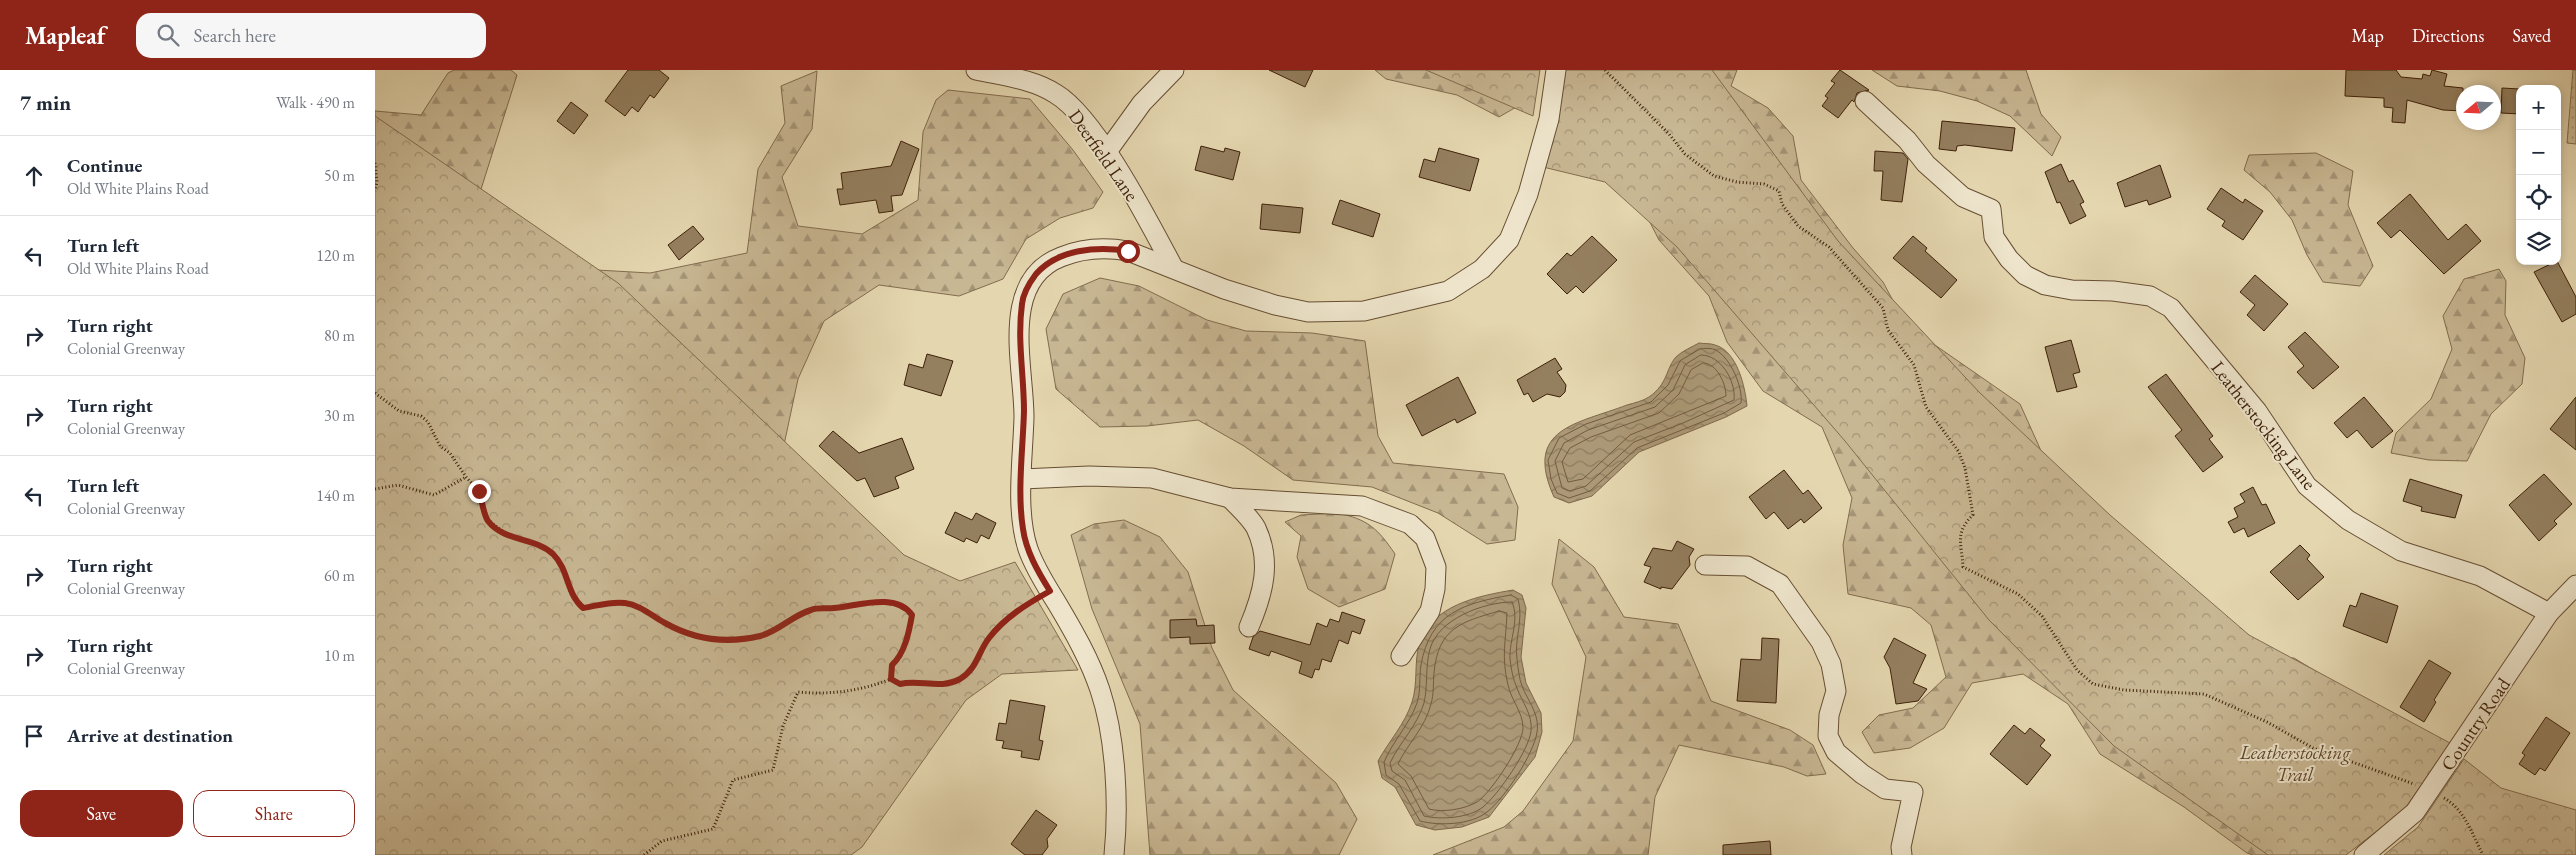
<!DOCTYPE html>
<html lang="en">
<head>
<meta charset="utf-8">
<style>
  :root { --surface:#fff; --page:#f6f6f7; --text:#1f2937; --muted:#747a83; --line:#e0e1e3; --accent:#8f2418 }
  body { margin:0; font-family:"EB Garamond",serif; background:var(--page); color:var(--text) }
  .controls { position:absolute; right:15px; top:15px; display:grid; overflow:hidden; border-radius:10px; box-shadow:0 2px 8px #0003 }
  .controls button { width:45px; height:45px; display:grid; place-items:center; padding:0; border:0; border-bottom:1px solid var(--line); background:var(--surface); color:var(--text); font:25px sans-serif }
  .compass { position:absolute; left:2081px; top:15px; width:45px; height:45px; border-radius:50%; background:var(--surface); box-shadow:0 2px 8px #0003; rotate:251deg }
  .stop { position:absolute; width:15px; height:15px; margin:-11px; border:4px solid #8f2418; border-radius:50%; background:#fff }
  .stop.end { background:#8f2418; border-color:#fff; box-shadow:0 1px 5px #0008 }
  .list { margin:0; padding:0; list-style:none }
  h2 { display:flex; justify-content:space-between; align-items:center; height:65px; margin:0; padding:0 20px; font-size:21px }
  h2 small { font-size:16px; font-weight:400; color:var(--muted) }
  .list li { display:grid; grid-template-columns:32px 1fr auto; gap:15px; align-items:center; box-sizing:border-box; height:80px; padding:0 20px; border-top:1px solid var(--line) }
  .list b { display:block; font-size:19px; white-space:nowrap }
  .list p { margin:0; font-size:16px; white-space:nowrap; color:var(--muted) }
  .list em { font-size:16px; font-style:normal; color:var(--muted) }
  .actions { display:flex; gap:10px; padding:15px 20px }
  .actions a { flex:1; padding:11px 0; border:1px solid var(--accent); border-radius:15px; text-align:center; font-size:18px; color:var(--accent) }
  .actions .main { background:var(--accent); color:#fff }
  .icon { flex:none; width:28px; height:28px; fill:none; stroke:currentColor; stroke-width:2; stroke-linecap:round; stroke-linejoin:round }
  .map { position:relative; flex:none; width:2201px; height:785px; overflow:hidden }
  header { display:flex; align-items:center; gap:30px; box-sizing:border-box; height:70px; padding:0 25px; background:var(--accent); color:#fff }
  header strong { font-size:24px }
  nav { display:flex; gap:28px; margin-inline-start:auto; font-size:18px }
  .search { width:350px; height:45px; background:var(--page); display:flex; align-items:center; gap:12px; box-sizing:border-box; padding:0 18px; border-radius:15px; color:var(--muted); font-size:19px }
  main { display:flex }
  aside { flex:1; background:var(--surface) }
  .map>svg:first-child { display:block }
</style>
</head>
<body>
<header>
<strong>Mapleaf</strong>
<div class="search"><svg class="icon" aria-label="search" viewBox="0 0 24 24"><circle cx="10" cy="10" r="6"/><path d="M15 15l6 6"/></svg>Search here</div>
<nav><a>Map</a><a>Directions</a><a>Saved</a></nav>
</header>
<main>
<aside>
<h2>7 min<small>Walk · 490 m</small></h2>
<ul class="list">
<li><svg class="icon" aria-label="ahead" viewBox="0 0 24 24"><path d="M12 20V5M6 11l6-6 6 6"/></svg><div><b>Continue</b><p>Old White Plains Road</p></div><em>50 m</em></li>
<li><svg class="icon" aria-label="left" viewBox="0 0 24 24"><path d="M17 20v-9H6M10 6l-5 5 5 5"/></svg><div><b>Turn left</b><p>Old White Plains Road</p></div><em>120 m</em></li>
<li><svg class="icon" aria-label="right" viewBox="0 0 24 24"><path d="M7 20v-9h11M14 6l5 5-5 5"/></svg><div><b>Turn right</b><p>Colonial Greenway</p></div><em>80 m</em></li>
<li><svg class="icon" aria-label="right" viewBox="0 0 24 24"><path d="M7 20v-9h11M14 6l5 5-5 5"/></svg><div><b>Turn right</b><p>Colonial Greenway</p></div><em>30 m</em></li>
<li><svg class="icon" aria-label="left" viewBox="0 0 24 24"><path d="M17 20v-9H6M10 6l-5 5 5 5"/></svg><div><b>Turn left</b><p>Colonial Greenway</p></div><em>140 m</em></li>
<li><svg class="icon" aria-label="right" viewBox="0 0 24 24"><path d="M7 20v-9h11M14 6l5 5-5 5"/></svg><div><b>Turn right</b><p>Colonial Greenway</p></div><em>60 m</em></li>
<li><svg class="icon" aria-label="right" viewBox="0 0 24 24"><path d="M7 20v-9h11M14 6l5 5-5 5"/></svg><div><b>Turn right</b><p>Colonial Greenway</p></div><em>10 m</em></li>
<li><svg class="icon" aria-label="arrive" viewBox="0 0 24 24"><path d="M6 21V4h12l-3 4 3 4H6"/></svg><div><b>Arrive at destination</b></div></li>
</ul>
<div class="actions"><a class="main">Save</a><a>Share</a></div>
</aside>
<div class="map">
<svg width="2201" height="785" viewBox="0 0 2201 785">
  <defs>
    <pattern id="grass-dots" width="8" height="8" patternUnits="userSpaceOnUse" patternTransform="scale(1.25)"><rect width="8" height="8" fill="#c8b793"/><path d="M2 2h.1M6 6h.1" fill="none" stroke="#a49476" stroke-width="1.8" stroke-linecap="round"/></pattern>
    <pattern id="forest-firs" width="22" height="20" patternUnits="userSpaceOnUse" patternTransform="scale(1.25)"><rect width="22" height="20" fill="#c8b793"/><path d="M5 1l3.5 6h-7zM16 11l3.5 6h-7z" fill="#a49476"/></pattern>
    <pattern id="park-crowns" width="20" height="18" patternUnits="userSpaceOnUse" patternTransform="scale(1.25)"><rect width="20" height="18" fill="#c8b793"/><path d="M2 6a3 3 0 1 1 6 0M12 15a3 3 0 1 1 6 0" fill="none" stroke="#a49476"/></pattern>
    <pattern id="water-waves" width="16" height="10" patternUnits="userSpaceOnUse" patternTransform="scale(1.25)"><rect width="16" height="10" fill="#ab9876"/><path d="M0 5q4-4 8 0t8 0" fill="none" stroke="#8c7c5f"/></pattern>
  </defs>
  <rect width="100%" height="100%" fill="#e4d6af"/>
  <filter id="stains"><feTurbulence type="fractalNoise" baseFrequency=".004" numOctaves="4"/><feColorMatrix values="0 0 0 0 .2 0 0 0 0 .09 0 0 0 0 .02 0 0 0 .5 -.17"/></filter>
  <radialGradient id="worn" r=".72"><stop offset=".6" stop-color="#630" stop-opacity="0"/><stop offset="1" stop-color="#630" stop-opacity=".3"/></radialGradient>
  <polygon fill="url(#grass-dots)" stroke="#826c4e" points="2198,0 2201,0 2201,74 2192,73"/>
  <g fill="url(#forest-firs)" stroke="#826c4e">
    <polygon points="79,0 136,0 142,5 102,132 186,198 275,203 372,183 383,99 410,53 406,16 442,1 437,59 407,107 423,156 487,164 543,130 548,62 561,30 573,20 655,29 698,80 728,122 718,138 685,148 651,169 628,209 584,226 504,215 449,251 423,309 406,389 0,785 0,41 46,45 73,3"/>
    <polygon points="1000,0 1149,0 1143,36 1124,47 1082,25 1011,9"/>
    <polygon points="1201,0 1362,0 1356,16 1393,38 1418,66 1426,110 1478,178 1508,212 1531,255 1645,334 1676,403 1876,587 1919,588 2021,650 1947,785 1878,785 1872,783 1809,737 1725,684 1693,634 1648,604 1597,613 1569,658 1535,678 1499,683 1487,662 1504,645 1538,638 1571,607 1556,555 1536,538 1473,524 1468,475 1477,428 1447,357 1388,321 1352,272 1334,226 1284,170 1241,86"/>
    <polygon points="1497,0 1651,0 1666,44 1686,67 1677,86 1635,46 1602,31 1565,21 1522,16"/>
    <polygon points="1941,83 1978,101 1973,135 1998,196 1985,216 1948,212 1932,185 1917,150 1895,122 1869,100 1874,85"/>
    <polygon points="2124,199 2131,211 2130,245 2150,288 2147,314 2116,344 2092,391 2054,390 2016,383 2021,363 2056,329 2077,279 2068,246 2089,209"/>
    <polygon points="725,208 764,216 832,250 871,261 937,263 990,271 1003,366 1018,393 1129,404 1143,437 1140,470 1112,474 1063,443 997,417 918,410 869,376 823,350 772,356 725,357 681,319 671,259 688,224"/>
    <path d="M962,443C993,449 1003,459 1020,484L1010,519L964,537L933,519L922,487L926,466L910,452L926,445Z"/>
    <polygon points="749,450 785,467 813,502 837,578 858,620 961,713 982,749 964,785 775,785 765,654 717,539 696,465 719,454"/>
    <polygon points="1184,469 1219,497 1249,547 1303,554 1336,631 1415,660 1438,675 1451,704 1432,706 1409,697 1304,675 1280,727 1273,785 1058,785 1129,757 1148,741 1198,671 1211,587 1177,514"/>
  </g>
  <g fill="url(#park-crowns)" stroke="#826c4e">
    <polygon points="1051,0 1165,0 1158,46"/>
    <polygon points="1190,0 1337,0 1463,171 1604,322 1735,445 1874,565 2075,673 2029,740 1971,785 1893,785 1739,676 1614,550 1470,371 1302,177 1230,112 1168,97"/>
    <polygon points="0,46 243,213 529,485 585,511 640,492 703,600 627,604 591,630 487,777 476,785 0,785"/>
    <polygon points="2089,689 2126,718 2201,740 2201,785 2009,785 2043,757"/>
  </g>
  <g fill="url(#water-waves)" stroke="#7f684a">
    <path d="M1324,273C1329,274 1335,273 1340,275C1362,281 1370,316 1372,336L1351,347L1264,382L1217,426L1194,433L1179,427C1148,358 1202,354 1252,335C1259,333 1268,331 1274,327C1293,314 1291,298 1301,287C1307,281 1317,277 1324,273Z"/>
    <path d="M1138,520L1147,525L1151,538L1146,587L1151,613L1166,643L1167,662L1160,687L1114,747L1087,757L1060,760L1041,755L1020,717L1007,708L1003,691C1014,671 1030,654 1037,632C1043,614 1039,593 1044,575C1056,535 1103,526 1138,520Z"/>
  </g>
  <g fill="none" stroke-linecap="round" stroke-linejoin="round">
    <g stroke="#745c3f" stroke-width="1">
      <path d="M1325,279C1329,278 1337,278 1341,280C1356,289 1368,317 1366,333L1349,343L1262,378L1215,421L1194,428L1182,423L1176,409L1173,390L1184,368L1211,354L1276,332L1293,315L1305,291Z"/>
      <path d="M1326,285C1346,285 1361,311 1359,330L1308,353L1259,372L1211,416L1195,421L1187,418L1180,391L1189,373L1213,360L1280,337L1298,320L1310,295Z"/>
      <path d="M1328,293C1342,293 1351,314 1351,326L1255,365L1208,409L1193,412L1187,392L1195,378L1216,367L1284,343L1304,324L1316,300Z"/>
      <path d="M1136,525L1143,529C1149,550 1139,569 1142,589C1143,598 1144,608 1147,616C1153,631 1165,645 1162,662C1159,684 1129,729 1112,742C1096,755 1064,756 1045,751L1024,714L1011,705L1009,692C1018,671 1034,655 1042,633C1046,621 1044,607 1046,595C1055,543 1089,533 1136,525Z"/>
      <path d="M1137,532C1145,550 1134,570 1135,589C1136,598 1138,610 1142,618C1147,632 1158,645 1156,661C1154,680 1123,725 1108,737C1094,748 1066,750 1049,746L1030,710L1017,701L1015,693C1025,672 1042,656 1049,633C1053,616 1050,597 1055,579C1063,549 1109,532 1137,532Z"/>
      <path d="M1124,541L1132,543C1131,571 1126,586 1133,615C1136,630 1148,642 1148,658C1148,674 1116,723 1102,732C1090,739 1068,743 1054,739L1036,706L1023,694C1033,673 1050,658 1056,634C1059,624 1058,613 1059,603C1063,558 1086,552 1124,541Z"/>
    </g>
  </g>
  <g fill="#947f5f" stroke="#3d2008">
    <polygon points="253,0 284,0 294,8 279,28 275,25 263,42 257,37 250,46 230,31"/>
    <polygon points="894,0 938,0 930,17"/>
    <polygon points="1465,0 1494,20 1482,23 1479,32 1477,30 1463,48 1447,36 1453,28 1450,26 1460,13 1456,11"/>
    <polygon points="1971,0 2021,0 2026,7 2047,9 2048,4 2055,6 2057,0 2072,4 2069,16 2088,18 2088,41 2068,40 2032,30 2030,53 2017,52 2018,38 2009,37 2009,28 1970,26"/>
    <polygon points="2127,18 2145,19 2145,44 2126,43"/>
    <polygon points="196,32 213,45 199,64 182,51"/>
    <polygon points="1567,51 1640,58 1637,81 1590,75 1582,76 1581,81 1564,79"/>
    <polygon points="526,71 544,79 527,125 516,126 518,141 504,143 501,130 465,135 462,119 468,119 466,103 516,96"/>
    <polygon points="826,76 849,82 850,78 865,82 858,110 820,100"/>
    <polygon points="1064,78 1104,89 1095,121 1044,107 1049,89 1060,92"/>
    <polygon points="1500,81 1528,83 1533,89 1527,132 1506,130 1508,101 1499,101"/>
    <polygon points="1686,94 1694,112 1698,110 1709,132 1705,134 1711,146 1695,154 1685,132 1682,133 1670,102"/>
    <polygon points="1785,95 1796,127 1774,135 1772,130 1750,137 1742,113"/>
    <polygon points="1846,118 1868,133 1870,129 1888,141 1868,170 1847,156 1850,151 1832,139"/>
    <polygon points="2035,124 2073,170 2091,154 2106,171 2069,204 2025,160 2016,168 2002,153"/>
    <polygon points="965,130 1005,144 998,167 957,154"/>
    <polygon points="887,134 928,138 925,163 885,159"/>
    <polygon points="318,156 329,169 304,190 293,175"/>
    <polygon points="1217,166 1242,190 1208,223 1201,216 1192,224 1172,204 1192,183 1196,186"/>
    <polygon points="1538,166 1552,178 1550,181 1582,210 1566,228 1518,188"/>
    <polygon points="2182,191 2201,227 2201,244 2187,252 2159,202"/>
    <polygon points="1880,205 1913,234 1889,261 1872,245 1880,235 1865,222"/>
    <polygon points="1930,262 1964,297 1938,319 1922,302 1929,296 1913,277"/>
    <polygon points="1696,270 1705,302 1698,304 1702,317 1682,322 1670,277"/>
    <polygon points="552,284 578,291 566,326 529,315 534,294 548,298"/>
    <polygon points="1180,288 1187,299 1182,302 1191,315 1190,322 1185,327 1172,324 1158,332 1153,323 1149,325 1142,310"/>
    <polygon points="1791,304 1838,366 1834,369 1848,387 1828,402 1800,366 1807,360 1773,317"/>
    <polygon points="1083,307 1101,343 1082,353 1080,349 1047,366 1031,335"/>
    <polygon points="1989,327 2018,361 1997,378 1982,360 1972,368 1959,353"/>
    <polygon points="2201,327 2201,380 2175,359"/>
    <polygon points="458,361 484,383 527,368 539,399 520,407 524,418 499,427 490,408 482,411 444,376"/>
    <polygon points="1409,400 1428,424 1433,420 1447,438 1429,453 1426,449 1413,459 1399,442 1391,449 1374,427"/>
    <polygon points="2169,404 2197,434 2179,451 2182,454 2164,471 2134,435"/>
    <polygon points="2035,409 2087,425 2080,448 2046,441 2047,437 2028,431"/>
    <polygon points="1878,417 1887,435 1891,434 1900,453 1873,467 1869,458 1859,463 1853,452 1863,447 1859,438 1870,432 1865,424"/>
    <polygon points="580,442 597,450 601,443 621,453 614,469 606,465 602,473 591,468 589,472 570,463"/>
    <polygon points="1302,471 1319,479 1314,487 1315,495 1297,519 1286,517 1286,519 1269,512 1276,497 1269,495 1278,478 1297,481"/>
    <polygon points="1925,475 1935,485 1932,489 1949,507 1923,530 1895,502"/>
    <polygon points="1986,523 2023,536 2012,573 1968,556 1975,535 1981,537"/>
    <polygon points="967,542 990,550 985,564 977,561 973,574 964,570 956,592 947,589 944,600 940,599 937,608 924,603 927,592 896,581 894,586 874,579 878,567 885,561 935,575 942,553 952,557 955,549 964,552"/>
    <polygon points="821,549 822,556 839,555 840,573 815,574 815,567 795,568 795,550"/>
    <polygon points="1387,568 1404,569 1401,633 1362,631 1366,589 1386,590"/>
    <polygon points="1519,568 1551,585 1538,613 1552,619 1543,631 1521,634 1515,598 1509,587"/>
    <polygon points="2054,590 2076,603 2059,630 2061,632 2049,652 2025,637"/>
    <polygon points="635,630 670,636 664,670 668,671 664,690 646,687 647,681 627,678 629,671 621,670 624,653 631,654"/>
    <polygon points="2171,647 2195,663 2170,701 2165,698 2160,705 2144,694 2150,685 2147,683"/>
    <polygon points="1639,655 1650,664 1655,658 1670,670 1665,676 1676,685 1652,715 1615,684"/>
    <polygon points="661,740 682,755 672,769 673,777 667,785 650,785 636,774"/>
    <polygon points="1395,771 1396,785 1348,785 1348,775"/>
  </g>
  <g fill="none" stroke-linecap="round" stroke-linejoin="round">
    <g stroke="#674e32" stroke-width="21">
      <g id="minor">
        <path d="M601,0C628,6 658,9 681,24C721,48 775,154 798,197"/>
        <polyline points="1490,31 1532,70 1551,94 1588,127 1616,139 1619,167 1634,189 1650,205 1670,215 1697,220 1738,221 1775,226 1796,238 1882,341 1932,416 1973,450 2026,481 2105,506 2174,543"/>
        <polyline points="731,83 767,33 799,0"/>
        <polyline points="647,409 714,406 777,408 855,428 987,436 1035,454 1050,468 1061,497 1060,519 1055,541 1026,586"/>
        <path d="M855,428C863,437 875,447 881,458C897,492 888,524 874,557"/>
        <polyline points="1330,495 1372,496 1405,514 1446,572 1456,594 1461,621 1454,645 1453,666 1461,682 1487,704 1510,719 1538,722 1526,777 1527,785"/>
        <path d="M739,785C744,735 741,668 725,620C715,590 699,562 683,535C672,517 660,499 653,479C640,440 648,387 649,347C649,296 624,211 686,187C708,178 730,177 753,181L849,219L900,235L933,242L989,241L1073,221L1107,199L1134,170L1153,124L1174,49L1181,0"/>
        <polyline points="1989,785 2040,742 2174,543 2201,515"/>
      </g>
    </g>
    <g stroke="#3d2008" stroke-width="3" stroke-dasharray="1 2.5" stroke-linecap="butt">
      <path d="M1230,0L1294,64L1310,84L1339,106L1362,112L1389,114L1404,121L1407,134L1423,156L1454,177L1508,238L1513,260L1539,295L1551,337L1584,382L1590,398L1598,445C1579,463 1587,474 1588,497L1643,524L1667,546L1702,600L1718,614L1749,620L1829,624L1892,652L1938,678L2039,714"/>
      <polyline points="0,93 2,112 0,121"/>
      <path d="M0,323L24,341L46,346L53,352L65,376L75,383L91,407L104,421L113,450L134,466L165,475L178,485L189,498L194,520L200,531L208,537C223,536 235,531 250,533C265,535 277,546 290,553C320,570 351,574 385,566C404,561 418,545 436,540C443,537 451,539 458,538C482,536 521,522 537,545C534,562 530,583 517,595L516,609"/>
      <polyline points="0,419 23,415 59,425 91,407"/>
      <path d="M516,609L525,614C544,608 565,620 585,609C602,599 603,582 614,568C626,552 644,539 661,529"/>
      <path d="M2069,728C2090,740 2097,764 2108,785"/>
      <path d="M269,785L287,771L338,759L358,710L398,700L408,656L423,622C455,625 486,621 516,609"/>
    </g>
    <use href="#minor" stroke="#ede4cb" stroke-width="19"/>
  </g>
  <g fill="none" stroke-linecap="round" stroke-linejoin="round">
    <path stroke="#8f2418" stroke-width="6" d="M104,421C107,429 108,444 113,451C129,472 160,467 178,484C194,500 191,523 208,538C222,536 235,531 250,533C265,535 277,546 290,553C320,570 351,574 385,566C404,561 418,545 436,540C443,537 451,539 459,538C482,536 521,522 537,545C534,562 530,583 517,595L516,609L525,614C545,609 565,620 585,609C602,599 603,582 614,568C630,547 652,534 675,521C663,502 651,481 648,459C642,422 648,378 649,341C649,305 642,270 647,234C648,224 655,212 661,204C683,179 722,176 753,181"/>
  </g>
  <g text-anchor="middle" stroke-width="4" stroke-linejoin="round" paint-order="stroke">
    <g font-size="19" fill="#3d2008" stroke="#ede4cb">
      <text transform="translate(729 85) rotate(55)" y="7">Deerfield Lane</text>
      <text transform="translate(1889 355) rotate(52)" y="7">Leatherstocking Lane</text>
      <text transform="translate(2100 654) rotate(-56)" y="7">Country Road</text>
    </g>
    <g font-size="19" font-style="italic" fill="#60462b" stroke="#ede4cb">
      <text x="1920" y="689">Leatherstocking<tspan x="1920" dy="22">Trail</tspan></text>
    </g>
  </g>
  <rect width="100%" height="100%" filter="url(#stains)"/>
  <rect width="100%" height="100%" fill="url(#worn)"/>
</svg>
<div class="controls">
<button>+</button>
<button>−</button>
<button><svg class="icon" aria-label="locate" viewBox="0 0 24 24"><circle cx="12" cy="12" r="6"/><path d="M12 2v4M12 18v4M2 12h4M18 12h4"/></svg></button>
<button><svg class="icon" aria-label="layers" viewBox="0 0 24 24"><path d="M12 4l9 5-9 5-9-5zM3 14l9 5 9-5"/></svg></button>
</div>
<svg class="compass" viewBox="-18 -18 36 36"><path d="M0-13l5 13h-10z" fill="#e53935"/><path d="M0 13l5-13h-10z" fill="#747a83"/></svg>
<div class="stop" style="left:753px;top:181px"></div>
<div class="stop end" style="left:104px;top:421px"></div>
</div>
</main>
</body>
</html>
